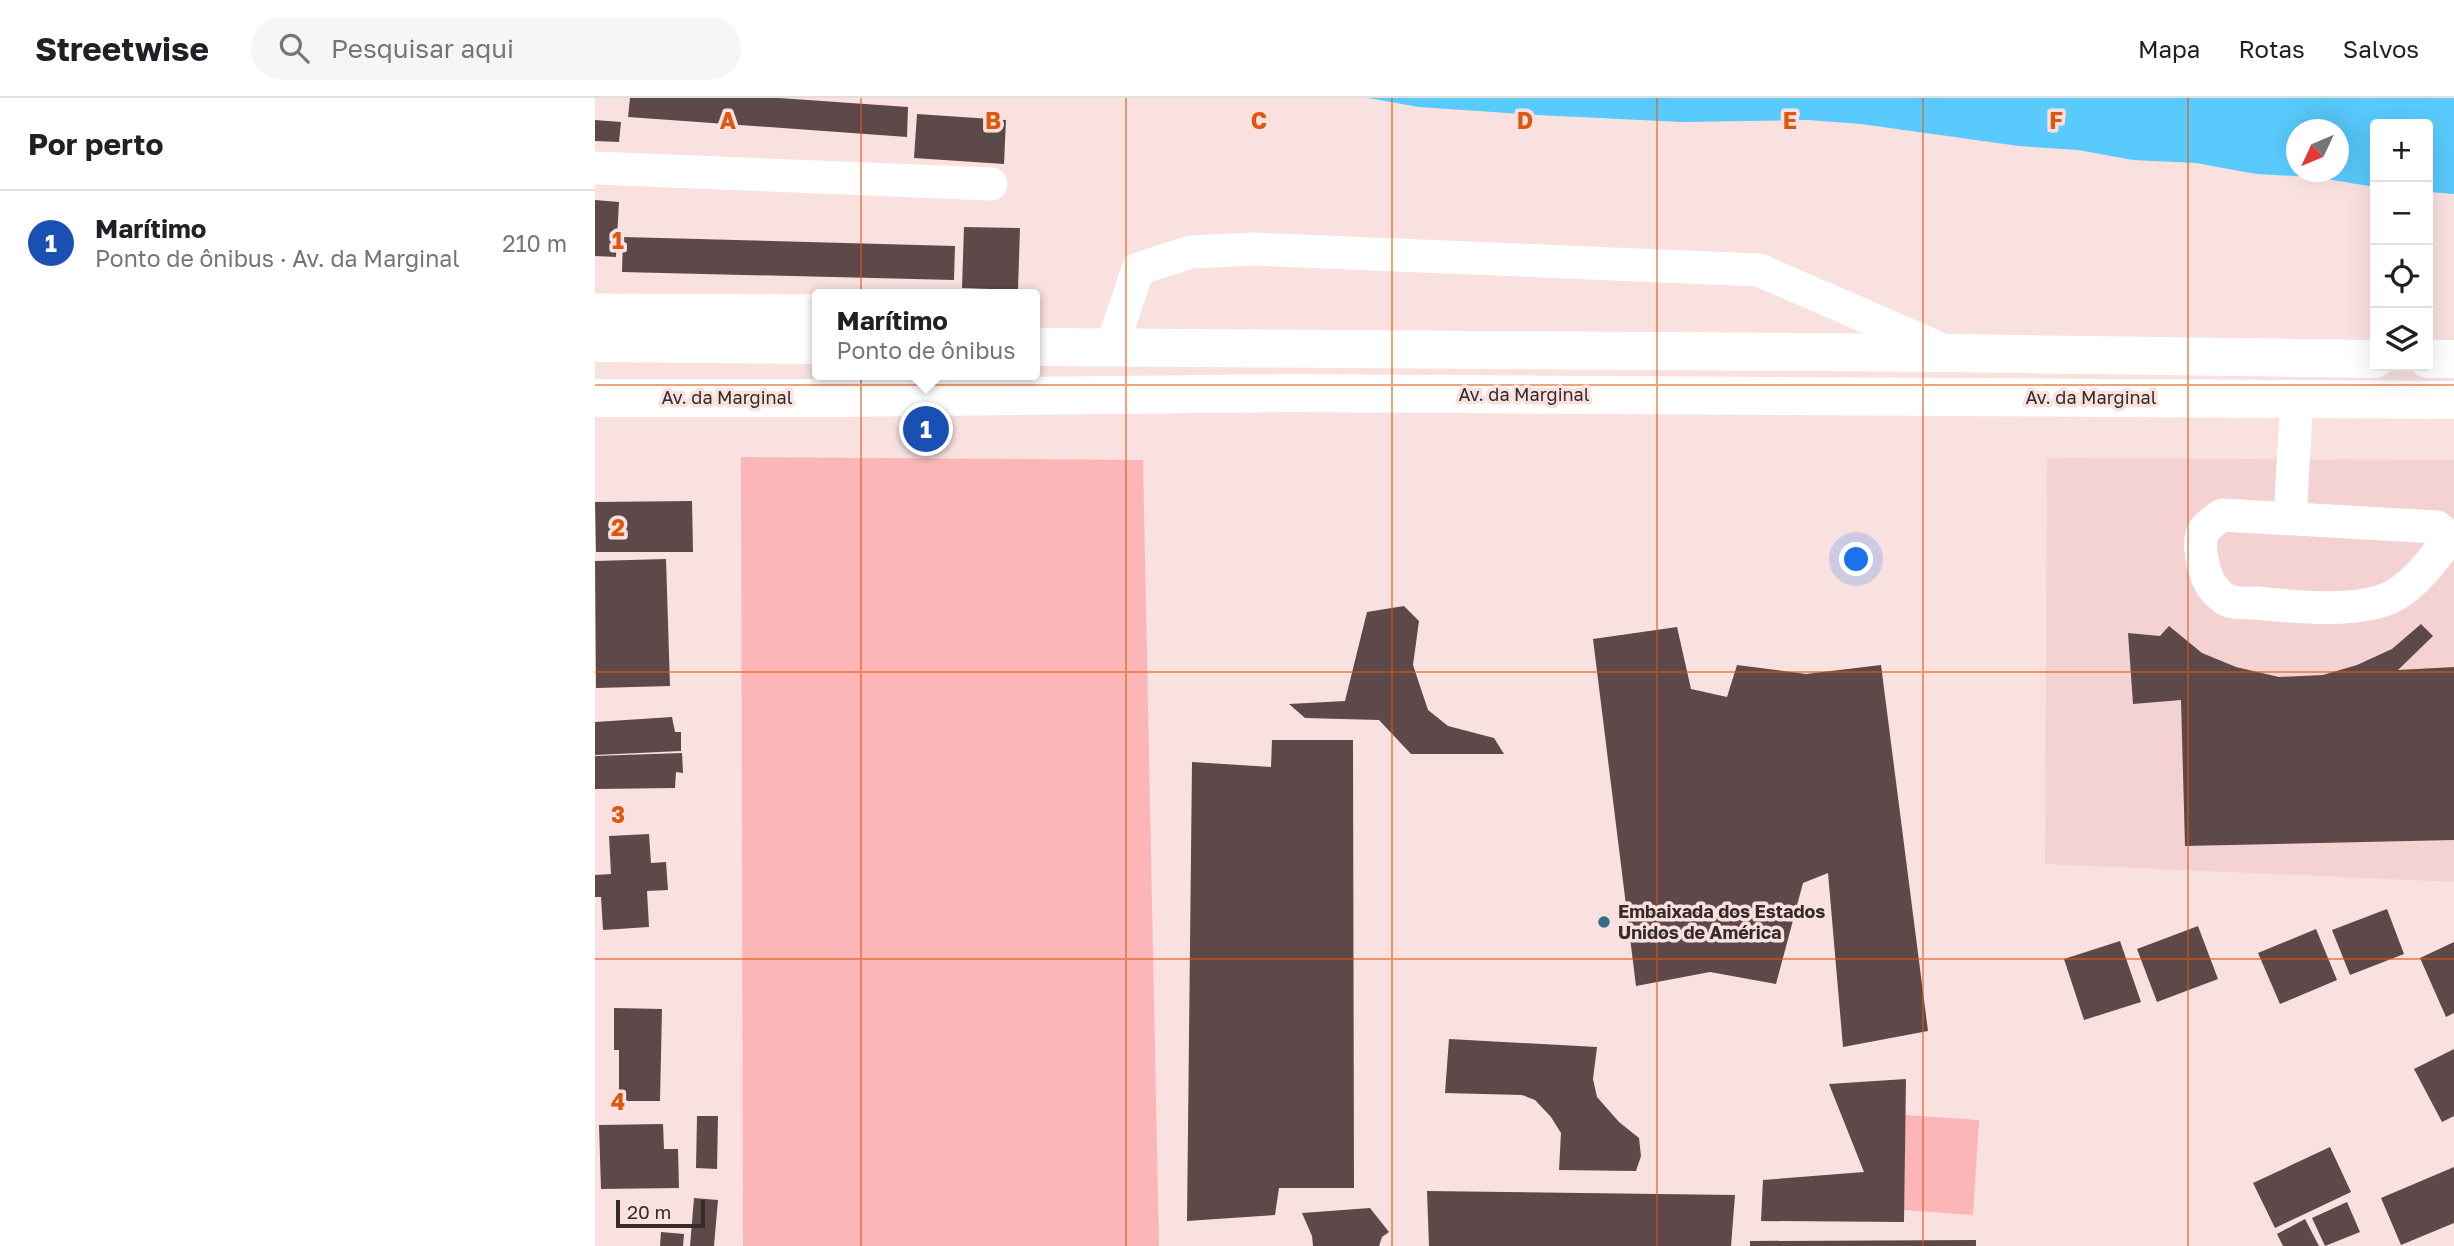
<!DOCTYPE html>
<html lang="pt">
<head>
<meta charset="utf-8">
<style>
  :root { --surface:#fff; --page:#f6f6f6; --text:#202124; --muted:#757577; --line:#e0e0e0; --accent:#346d87 }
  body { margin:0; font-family:"Golos Text",sans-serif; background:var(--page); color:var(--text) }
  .controls { position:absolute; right:21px; top:21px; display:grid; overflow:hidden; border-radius:7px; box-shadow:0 7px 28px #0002 }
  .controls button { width:63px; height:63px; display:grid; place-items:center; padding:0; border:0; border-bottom:2px solid var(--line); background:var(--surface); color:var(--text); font:35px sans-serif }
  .compass { position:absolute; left:1691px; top:21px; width:63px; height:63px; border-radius:50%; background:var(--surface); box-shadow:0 7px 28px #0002; rotate:226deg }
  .scale { position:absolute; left:21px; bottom:18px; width:89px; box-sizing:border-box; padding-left:7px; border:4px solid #342b2b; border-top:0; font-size:19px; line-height:24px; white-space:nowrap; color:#342b2b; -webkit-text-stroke:5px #f9e1e0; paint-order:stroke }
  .you { position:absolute; left:1262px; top:462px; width:24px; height:24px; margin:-18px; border:5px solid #fff; border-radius:50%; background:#1a73e8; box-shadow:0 0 0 10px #1a73e833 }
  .badge { display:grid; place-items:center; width:46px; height:46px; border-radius:50%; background:var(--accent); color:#fff; font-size:23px; font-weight:700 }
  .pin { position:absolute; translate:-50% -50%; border:4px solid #fff; box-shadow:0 2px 7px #0006 }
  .popup { position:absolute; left:217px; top:191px; width:228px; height:91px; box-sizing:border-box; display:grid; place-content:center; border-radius:7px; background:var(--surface); filter:drop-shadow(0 2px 5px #0005); font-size:23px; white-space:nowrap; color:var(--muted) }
  .popup b { font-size:26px; color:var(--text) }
  .popup::after { content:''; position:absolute; left:50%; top:100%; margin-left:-14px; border:14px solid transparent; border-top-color:var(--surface) }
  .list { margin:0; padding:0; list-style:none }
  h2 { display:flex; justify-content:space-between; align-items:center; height:91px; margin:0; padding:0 28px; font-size:30px }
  h2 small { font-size:23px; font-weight:400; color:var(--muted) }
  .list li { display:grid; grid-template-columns:46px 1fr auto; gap:21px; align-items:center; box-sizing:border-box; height:105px; padding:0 28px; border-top:2px solid var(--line) }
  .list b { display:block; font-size:26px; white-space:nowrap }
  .list p { margin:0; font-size:23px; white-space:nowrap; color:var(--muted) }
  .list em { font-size:23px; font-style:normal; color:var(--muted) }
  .icon { flex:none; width:38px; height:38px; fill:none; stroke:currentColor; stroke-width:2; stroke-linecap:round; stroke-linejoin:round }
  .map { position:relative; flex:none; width:1859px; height:1148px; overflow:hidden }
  header { display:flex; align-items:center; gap:42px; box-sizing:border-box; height:98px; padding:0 35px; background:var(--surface); border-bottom:2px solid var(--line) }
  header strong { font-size:33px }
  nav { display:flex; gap:38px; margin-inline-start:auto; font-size:24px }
  .search { width:490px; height:63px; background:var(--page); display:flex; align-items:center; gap:18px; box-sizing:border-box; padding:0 24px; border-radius:38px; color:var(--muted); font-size:26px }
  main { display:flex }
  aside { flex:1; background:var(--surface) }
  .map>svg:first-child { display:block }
</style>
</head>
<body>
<header>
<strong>Streetwise</strong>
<div class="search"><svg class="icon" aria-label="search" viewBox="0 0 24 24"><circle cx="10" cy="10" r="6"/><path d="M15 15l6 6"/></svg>Pesquisar aqui</div>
<nav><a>Mapa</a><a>Rotas</a><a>Salvos</a></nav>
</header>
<main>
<aside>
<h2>Por perto<small></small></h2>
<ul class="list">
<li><span class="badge" style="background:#1a4fb4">1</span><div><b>Marítimo</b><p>Ponto de ônibus · Av. da Marginal</p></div><em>210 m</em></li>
</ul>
</aside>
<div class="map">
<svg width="1859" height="1148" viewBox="0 0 1859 1148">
  <rect width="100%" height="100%" fill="#f9e1e0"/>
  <polygon fill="#f3d2d1" points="1452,360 1859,362 1859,784 1450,766"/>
  <g fill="#fdb6b7">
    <polygon points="146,359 548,362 564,1148 148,1148"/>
    <polygon points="1310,1017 1384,1022 1378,1117 1309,1112"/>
  </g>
  <path fill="#58cafc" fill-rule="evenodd" d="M773,0H1859V96L1833,94V26H1780V89L1719,79L1661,76L1601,65L1538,62L1483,52L1424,48L1266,26L1213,22L1086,24L943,17L824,9ZM1702,32H1744V74H1702Z"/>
  <g fill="#5d4949">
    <polygon points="35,0 184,0 313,9 312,39 33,19"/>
    <polygon points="322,16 411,22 409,66 319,60"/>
    <polygon points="0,22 26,24 24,44 0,43"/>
    <polygon points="0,102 24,104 21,159 0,158"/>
    <polygon points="369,129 425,130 423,192 367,190"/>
    <polygon points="28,139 360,148 359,182 27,174"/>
    <polygon points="97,403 98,454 1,454 0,404"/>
    <polygon points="71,461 75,588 1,590 0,463"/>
    <polygon points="809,508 824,523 818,567 833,612 853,628 899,640 909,656 816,656 784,622 710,620 694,606 750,603 772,514"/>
    <polygon points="1826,526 1838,538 1803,572 1859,569 1859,742 1590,748 1586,602 1538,606 1533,535 1565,538 1574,528 1607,555 1641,569 1684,579 1728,577 1762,567 1797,551"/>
    <polygon points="1082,529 1096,591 1132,599 1142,567 1211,576 1286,567 1333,933 1248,949 1233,775 1208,785 1181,886 1115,874 1041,888 998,541"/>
    <polygon points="77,619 80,634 86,634 86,653 0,657 0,624"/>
    <polygon points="677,642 758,642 759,1090 684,1090 680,1117 592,1123 597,664 676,669"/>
    <polygon points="87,655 88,675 81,674 80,690 0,691 0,658"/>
    <polygon points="54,736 56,765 71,764 73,792 52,793 54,829 8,832 6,799 0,799 0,777 16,776 14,738"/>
    <polygon points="1792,811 1809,856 1755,877 1737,832"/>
    <polygon points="1603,828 1623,881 1562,904 1542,851"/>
    <polygon points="1721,831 1742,882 1685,906 1663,855"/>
    <polygon points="1525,843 1546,904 1489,922 1469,861"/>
    <polygon points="1859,844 1859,915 1851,919 1825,860"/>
    <polygon points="19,910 67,911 65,1003 24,1003 24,952 19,952"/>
    <polygon points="854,941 1002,949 998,981 1002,999 1024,1024 1044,1040 1046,1058 1041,1073 964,1072 966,1035 956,1019 940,1002 927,997 850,995"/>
    <polygon points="1859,951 1859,1018 1847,1024 1819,971"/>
    <polygon points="1311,981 1309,1124 1166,1123 1168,1082 1269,1074 1234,986"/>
    <polygon points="102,1018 123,1018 122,1071 101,1070"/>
    <polygon points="68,1026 69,1051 83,1051 84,1090 6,1091 4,1027"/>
    <polygon points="1735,1049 1756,1094 1680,1130 1658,1085"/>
    <polygon points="1859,1069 1859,1125 1806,1147 1786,1100"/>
    <polygon points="832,1093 1140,1097 1136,1148 834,1148"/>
    <polygon points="99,1100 123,1102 119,1148 95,1148"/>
    <polygon points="1752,1104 1765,1134 1730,1148 1717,1120"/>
    <polygon points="775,1110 794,1134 787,1139 784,1148 718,1148 717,1138 707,1115"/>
    <polygon points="1710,1121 1724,1148 1688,1148 1682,1136"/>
    <polygon points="66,1134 89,1136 88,1148 65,1148"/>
    <polygon points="1381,1142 1381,1148 1155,1148 1155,1143"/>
  </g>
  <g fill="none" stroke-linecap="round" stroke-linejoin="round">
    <g stroke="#fff" stroke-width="33">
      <polyline points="0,70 396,86"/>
      <polyline points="0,212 222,213"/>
      <polyline points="516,251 543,171 596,154 658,151 1164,172 1350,253"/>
      <path d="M1627,417L1842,429L1850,436L1852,443C1838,462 1821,485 1800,497C1768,516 1699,509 1662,505C1652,505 1638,506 1630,501C1616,492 1609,476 1607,460C1603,435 1607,431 1627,417Z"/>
      <polyline points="1695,419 1702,301"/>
    </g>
    <g stroke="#fff" stroke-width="38">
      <polyline points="0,245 222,247"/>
      <polyline points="440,249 1357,255 1780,261"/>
      <polyline points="1833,261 1859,261"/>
      <polyline points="0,300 243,300 694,295 1859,302"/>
    </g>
  </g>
  <path fill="none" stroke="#df570e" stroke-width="2" stroke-opacity="0.55" d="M266,0V1148M531,0V1148M797,0V1148M1062,0V1148M1328,0V1148M1593,0V1148M0,287H1859M0,574H1859M0,861H1859"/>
  <circle fill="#346d87" stroke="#f9e1e0" stroke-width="2.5" cx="1009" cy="824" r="7"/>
  <g text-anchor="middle" stroke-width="7" stroke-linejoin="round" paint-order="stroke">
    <g font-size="18" fill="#342b2b" stroke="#f9e1e0">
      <text x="929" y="303">Av. da Marginal</text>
      <text x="132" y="306">Av. da Marginal</text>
      <text x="1496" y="306">Av. da Marginal</text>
    </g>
    <g font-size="18" font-weight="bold" fill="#342b2b" stroke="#f9e1e0" text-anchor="start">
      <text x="1023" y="820">Embaixada dos Estados<tspan x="1023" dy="21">Unidos de América</tspan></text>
    </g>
  </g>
  <g font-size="23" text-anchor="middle" font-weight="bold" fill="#df570e" stroke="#f9e1e0" stroke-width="7" stroke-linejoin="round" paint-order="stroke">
    <text x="133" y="31">A</text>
    <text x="398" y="31">B</text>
    <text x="664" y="31">C</text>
    <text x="930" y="31">D</text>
    <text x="1195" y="31">E</text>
    <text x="1461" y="31">F</text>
    <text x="23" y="151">1</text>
    <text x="23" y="438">2</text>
    <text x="23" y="725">3</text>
    <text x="23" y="1012">4</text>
  </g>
</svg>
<div class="controls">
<button>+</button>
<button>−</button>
<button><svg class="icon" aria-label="locate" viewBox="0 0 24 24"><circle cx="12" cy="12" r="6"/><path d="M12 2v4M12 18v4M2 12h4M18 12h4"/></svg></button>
<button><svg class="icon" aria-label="layers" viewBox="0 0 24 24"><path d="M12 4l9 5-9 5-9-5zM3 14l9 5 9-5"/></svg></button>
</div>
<svg class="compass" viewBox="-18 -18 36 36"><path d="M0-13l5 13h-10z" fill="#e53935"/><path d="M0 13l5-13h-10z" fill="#757577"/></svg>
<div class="scale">20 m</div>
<div class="you"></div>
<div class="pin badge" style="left:331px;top:331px;background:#1a4fb4">1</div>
<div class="popup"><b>Marítimo</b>Ponto de ônibus</div>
</div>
</main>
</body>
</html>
